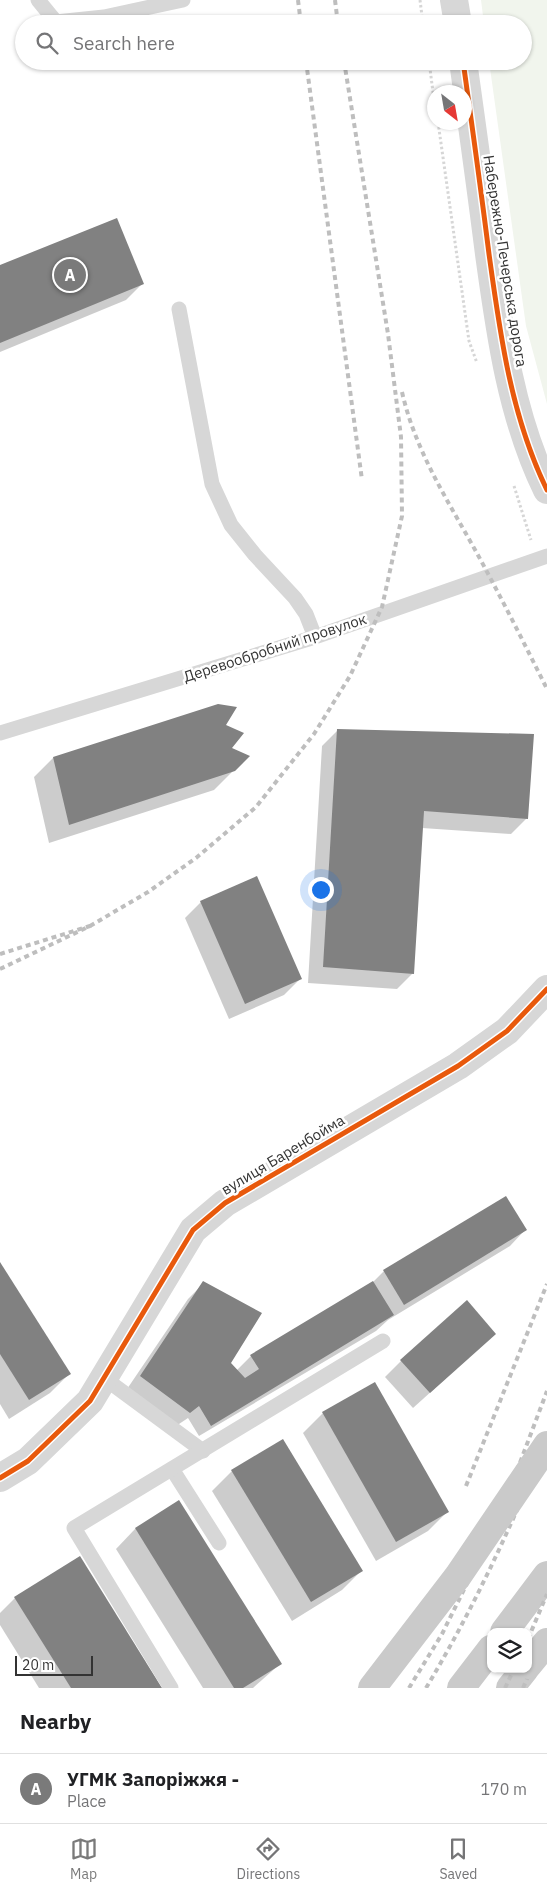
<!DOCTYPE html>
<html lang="en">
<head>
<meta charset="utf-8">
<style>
  :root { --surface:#fff; --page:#f2f2f2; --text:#202124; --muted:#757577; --line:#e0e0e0; --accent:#7a7a7a }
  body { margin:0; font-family:"IBM Plex Sans",sans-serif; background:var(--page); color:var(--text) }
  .controls { position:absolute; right:15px; bottom:15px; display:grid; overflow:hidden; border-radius:10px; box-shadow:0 1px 4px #0004 }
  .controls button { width:45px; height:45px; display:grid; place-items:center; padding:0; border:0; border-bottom:1px solid var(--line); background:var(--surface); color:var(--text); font:25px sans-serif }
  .compass { position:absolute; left:427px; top:85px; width:45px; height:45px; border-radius:50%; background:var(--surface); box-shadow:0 1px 4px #0004; rotate:149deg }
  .scale { position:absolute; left:15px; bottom:12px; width:78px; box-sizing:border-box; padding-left:5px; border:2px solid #333; border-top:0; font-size:14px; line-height:18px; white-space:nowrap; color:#333; -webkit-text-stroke:4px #fff; paint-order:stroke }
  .you { position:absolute; left:320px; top:889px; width:18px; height:18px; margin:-12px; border:4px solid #fff; border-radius:50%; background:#1a73e8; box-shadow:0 0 0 8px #1a73e833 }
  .badge { display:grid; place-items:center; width:32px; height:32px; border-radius:50%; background:var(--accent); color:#fff; font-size:16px; font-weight:700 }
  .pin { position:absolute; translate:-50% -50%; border:2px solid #fff; box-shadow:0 1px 5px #0006 }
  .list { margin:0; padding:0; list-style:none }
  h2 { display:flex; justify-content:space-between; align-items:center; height:65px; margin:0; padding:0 20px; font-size:21px }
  h2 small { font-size:16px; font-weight:400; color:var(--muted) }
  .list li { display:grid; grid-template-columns:32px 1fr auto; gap:15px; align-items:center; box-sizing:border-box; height:70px; padding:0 20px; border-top:1px solid var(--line) }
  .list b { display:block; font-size:19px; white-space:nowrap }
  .list p { margin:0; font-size:16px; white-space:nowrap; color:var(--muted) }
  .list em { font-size:16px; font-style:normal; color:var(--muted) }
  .icon { flex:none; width:28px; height:28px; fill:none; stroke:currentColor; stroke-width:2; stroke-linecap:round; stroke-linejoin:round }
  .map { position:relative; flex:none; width:547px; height:1688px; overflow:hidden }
  .search { position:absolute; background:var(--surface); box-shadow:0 1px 4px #0004; left:15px; right:15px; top:15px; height:55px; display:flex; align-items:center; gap:12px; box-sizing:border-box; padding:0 18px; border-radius:28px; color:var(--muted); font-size:19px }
  .sheet { height:135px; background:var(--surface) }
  nav { display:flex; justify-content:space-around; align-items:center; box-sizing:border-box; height:70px; border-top:1px solid var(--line); background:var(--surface); font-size:14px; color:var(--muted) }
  nav a { display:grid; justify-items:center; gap:2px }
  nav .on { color:var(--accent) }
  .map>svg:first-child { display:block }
</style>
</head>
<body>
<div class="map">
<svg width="547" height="1688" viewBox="0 0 547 1688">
  <rect width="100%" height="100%" fill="#fff"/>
  <polygon fill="#f1f5ed" points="481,0 547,0 547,404 526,326 489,61 523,61 523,24 484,24"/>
  <g fill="#0003">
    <polygon points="0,267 142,284 126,300 0,352"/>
    <polygon points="224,726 230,749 248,756 214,790 49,843 34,777 53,758"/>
    <polygon points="338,730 527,818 511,834 422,828 413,973 397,989 308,983 322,746"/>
    <polygon points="201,902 300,979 284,995 229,1019 185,918"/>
    <polygon points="525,1230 510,1246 388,1320 376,1331 199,1436 188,1418 173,1428 125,1392 188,1299 204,1283 229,1364 236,1371 251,1356 373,1282 384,1271"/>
    <polygon points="0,1264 69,1374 50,1393 9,1419 0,1404"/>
    <polygon points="495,1334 413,1408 385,1377 401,1361"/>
    <polygon points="323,1413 447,1512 428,1531 376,1561 303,1433"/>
    <polygon points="232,1471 362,1570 342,1590 292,1621 212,1491"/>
    <polygon points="179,1502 280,1664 253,1688 203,1688 116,1549 135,1529"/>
    <polygon points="15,1598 160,1688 39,1688 0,1625 0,1613"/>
  </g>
  <g fill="#818181">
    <polygon points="117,218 144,284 0,343 0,265"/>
    <polygon points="218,704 237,707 226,725 244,733 232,748 250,756 235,771 69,825 53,757"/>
    <polygon points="337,729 534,734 528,819 424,811 414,974 323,967"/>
    <polygon points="257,876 302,979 245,1004 200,901"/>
    <polygon points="506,1196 527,1230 404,1305 383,1270"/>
    <polygon points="0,1262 71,1374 29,1400 0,1354"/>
    <polygon points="203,1281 262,1313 231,1363 245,1378 259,1369 250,1355 373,1281 394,1315 211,1426 199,1406 190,1413 140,1376"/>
    <polygon points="467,1300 496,1334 430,1393 400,1360"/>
    <polygon points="375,1382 449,1512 396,1542 322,1412"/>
    <polygon points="283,1439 363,1571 311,1602 231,1470"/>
    <polygon points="179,1500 282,1664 243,1688 234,1688 135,1528"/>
    <polygon points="80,1556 162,1688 71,1688 14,1597"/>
  </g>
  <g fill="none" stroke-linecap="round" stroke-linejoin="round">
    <g stroke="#d6d6d6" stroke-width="3" stroke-dasharray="2.5 2.5" stroke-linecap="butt">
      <polyline points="420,0 423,24"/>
      <polyline points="429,61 434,100"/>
      <polyline points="438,122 469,341 477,363"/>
      <polyline points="514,486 531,540"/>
    </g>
    <g stroke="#d7d7d7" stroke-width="15">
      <polyline points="38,0 56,22 104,17 183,0"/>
      <polyline points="179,309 212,484 231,525 255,555 295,598 306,614 315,637"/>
      <polyline points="0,733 315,637 547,556"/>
      <polyline points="104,1378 203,1451"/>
      <polyline points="172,1469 219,1543"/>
      <polyline points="171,1688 74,1528 383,1341"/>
    </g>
    <g stroke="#d7d7d7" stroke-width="28">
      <polyline points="454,0 458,24"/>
      <path d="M463,61C472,125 481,190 489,254C500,334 511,416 547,490"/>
      <polyline points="0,1478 28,1461 90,1401 193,1230 225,1203 458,1066 507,1031 547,989"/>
    </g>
    <g stroke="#cacaca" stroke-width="28">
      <polyline points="504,1632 547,1575"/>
      <polyline points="461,1688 491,1649"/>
      <polyline points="510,1688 525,1669"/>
    </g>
    <g stroke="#bebebe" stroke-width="4" stroke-dasharray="5 4" stroke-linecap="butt">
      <polyline points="298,0 301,24"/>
      <polyline points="335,0 338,24"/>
      <polyline points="306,61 362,480"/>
      <path d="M402,392C417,458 455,511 486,570C507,609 527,649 547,689"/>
      <polyline points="90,926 148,892 196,858 256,807 314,734 350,676 382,607 402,516 401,437 388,334 344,61"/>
      <polyline points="0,954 90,926 0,969"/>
      <polyline points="466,1486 547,1284"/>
      <polyline points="528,1639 547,1594"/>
      <polyline points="409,1688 442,1634 498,1521 547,1391"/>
      <path d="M426,1688C474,1608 512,1525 547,1439"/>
      <polyline points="505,1688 514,1669"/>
      <polyline points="523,1688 547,1633"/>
    </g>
    <g stroke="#cacaca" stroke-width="28">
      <polyline points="528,1665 547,1642"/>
      <polyline points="372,1688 458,1576 547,1445"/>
    </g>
    <g stroke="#fff" stroke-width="8">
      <g id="cycleway">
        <path d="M463,61C472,125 481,190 489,254C500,334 511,416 547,490"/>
        <polyline points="0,1478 28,1461 90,1401 193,1230 225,1203 458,1066 507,1031 547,989"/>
      </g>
    </g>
    <use href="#cycleway" stroke="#e8590c" stroke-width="5"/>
  </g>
  <g text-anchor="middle" stroke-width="5" stroke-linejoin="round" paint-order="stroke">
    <g font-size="15" fill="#333" stroke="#fff">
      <text transform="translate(505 261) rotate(81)" y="5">Набережно-Печерська дорога</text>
      <text transform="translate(275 648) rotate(-18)" y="5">Деревообробний провулок</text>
      <text transform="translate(283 1155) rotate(-31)" y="5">вулиця Баренбойма</text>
    </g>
  </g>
</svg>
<div class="controls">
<button><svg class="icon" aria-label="layers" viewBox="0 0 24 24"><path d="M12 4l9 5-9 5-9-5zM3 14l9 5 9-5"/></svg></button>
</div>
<svg class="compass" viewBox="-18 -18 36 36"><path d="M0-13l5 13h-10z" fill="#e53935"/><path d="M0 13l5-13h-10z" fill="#757577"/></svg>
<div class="scale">20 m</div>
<div class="you"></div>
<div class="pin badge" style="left:70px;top:275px">A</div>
<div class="search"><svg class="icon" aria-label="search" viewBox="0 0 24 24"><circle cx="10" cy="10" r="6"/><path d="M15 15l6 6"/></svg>Search here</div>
</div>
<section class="sheet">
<h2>Nearby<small></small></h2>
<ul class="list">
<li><span class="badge">A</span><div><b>УГМК Запоріжжя -</b><p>Place</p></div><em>170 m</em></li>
</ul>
</section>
<nav>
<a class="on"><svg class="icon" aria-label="map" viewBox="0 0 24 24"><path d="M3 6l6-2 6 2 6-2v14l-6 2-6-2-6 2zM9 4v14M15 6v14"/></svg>Map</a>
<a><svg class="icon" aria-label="directions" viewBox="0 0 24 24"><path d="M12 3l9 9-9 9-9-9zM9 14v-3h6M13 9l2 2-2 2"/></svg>Directions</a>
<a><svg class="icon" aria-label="saved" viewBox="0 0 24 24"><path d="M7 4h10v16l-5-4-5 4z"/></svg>Saved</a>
</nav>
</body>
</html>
